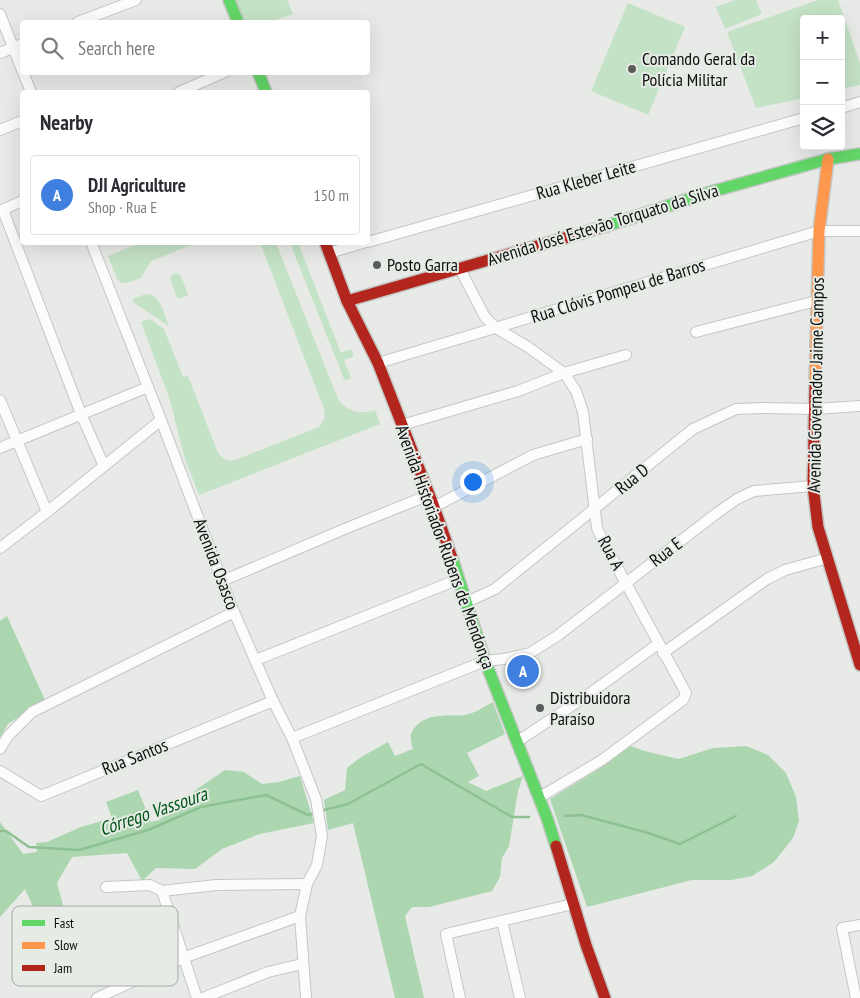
<!DOCTYPE html>
<html lang="en">
<head>
<meta charset="utf-8">
<style>
  :root { --surface:#fff; --page:#f2f2f3; --text:#2b2b33; --muted:#7c7c81; --line:#e1e1e2; --accent:#7c3aed }
  body { margin:0; font-family:"PT Sans Narrow",sans-serif; background:var(--page); color:var(--text) }
  .controls { position:absolute; right:15px; top:15px; display:grid; overflow:hidden; border-radius:5px; box-shadow:0 5px 20px #0002 }
  .controls button { width:45px; height:45px; display:grid; place-items:center; padding:0; border:0; border-bottom:1px solid var(--line); background:var(--surface); color:var(--text); font:25px sans-serif }
  .you { position:absolute; left:472px; top:481px; width:18px; height:18px; margin:-12px; border:4px solid #fff; border-radius:50%; background:#1a73e8; box-shadow:0 0 0 8px #1a73e833 }
  .badge { display:grid; place-items:center; width:32px; height:32px; border-radius:50%; background:var(--accent); color:#fff; font-size:16px; font-weight:700 }
  .pin { position:absolute; translate:-50% -50%; border:2px solid #fff; box-shadow:0 1px 5px #0006 }
  .list { margin:0; padding:0; list-style:none }
  h2 { display:flex; justify-content:space-between; align-items:center; height:65px; margin:0; padding:0 20px; font-size:21px }
  h2 small { font-size:16px; font-weight:400; color:var(--muted) }
  .list li { display:grid; grid-template-columns:32px 1fr auto; gap:15px; align-items:center; box-sizing:border-box; height:80px; margin:0 10px 10px; padding:0 10px; border:1px solid var(--line); border-radius:5px }
  .list b { display:block; font-size:19px; white-space:nowrap }
  .list p { margin:0; font-size:16px; white-space:nowrap; color:var(--muted) }
  .list em { font-size:16px; font-style:normal; color:var(--muted) }
  .icon { flex:none; width:28px; height:28px; fill:none; stroke:currentColor; stroke-width:2; stroke-linecap:round; stroke-linejoin:round }
  .map { position:relative; flex:none; width:860px; height:998px; overflow:hidden }
  .search { position:absolute; background:var(--surface); box-shadow:0 5px 20px #0002; left:20px; top:20px; width:350px; height:55px; display:flex; align-items:center; gap:12px; box-sizing:border-box; padding:0 18px; border-radius:5px; color:var(--muted); font-size:19px }
  .panel { position:absolute; background:var(--surface); box-shadow:0 5px 20px #0002; left:20px; top:90px; width:350px; height:155px; border-radius:5px }
  .map>svg:first-child { display:block }
</style>
</head>
<body>
<div class="map">
<svg width="860" height="998" viewBox="0 0 860 998">
  <rect width="100%" height="100%" fill="#e7eae7"/>
  <g fill="#c4e2c6">
    <polygon points="236,0 287,0 293,14 270,22 245,22"/>
    <polygon points="735,0 756,0 762,14 725,29 716,7"/>
    <polygon points="818,0 838,0 860,63 860,85 841,89 841,19 804,19 804,98 756,108 727,32"/>
    <polygon points="628,3 685,27 648,115 591,91"/>
    <polygon points="142,242 196,242 196,243 151,261 141,278 127,283 122,283 117,279 108,256"/>
    <path d="M258,243H276L338,399C347,412 361,415 375,410L380,424L199,495L184,456L170,400L141,322L150,319L164,329L183,377L188,376L218,453C222,459 228,461 235,460L319,427L325,418L324,409L261,245L259,246Z"/>
    <polygon points="290,243 298,243 341,353 351,349 354,356 344,360 351,378 346,380 344,379"/>
    <polygon points="177,273 181,276 188,295 178,299 170,279 172,275"/>
    <path d="M146,294C161,294 164,315 169,326L133,302V299Z"/>
  </g>
  <g fill="#acd6af">
    <polygon points="7,616 45,700 8,724 0,737 0,621"/>
    <path d="M493,702L505,734L467,753L479,776L468,782L486,791L523,776L518,791L509,846L502,858L500,877L492,891L429,907H412L405,916L424,998H395L353,823L328,830L324,800L345,790L347,768L361,757L388,742L395,756L413,749C410,738 409,733 417,725C431,712 449,717 465,715C474,714 485,706 493,702Z"/>
    <polygon points="630,746 648,752 679,759 713,748 746,746 768,755 786,773 796,797 799,821 793,838 774,862 752,876 732,880 692,880 587,907 550,799 594,772"/>
    <polygon points="225,770 244,772 262,784 279,782 300,776 314,823 260,834 222,849 195,869 156,868 142,881 127,853 72,857 57,883 67,920 54,924 38,918 25,889 0,917 0,822 23,854 37,852 36,843 47,842 81,827 112,818 106,802 138,790 151,822 159,820 171,809 181,804 197,789"/>
  </g>
  <g fill="none" stroke-linecap="round" stroke-linejoin="round">
    <g stroke="#8dc192" stroke-width="2.5">
      <polyline points="320,811 348,804 421,764 512,817 529,817"/>
      <polyline points="565,816 581,815 645,832 680,844 736,816"/>
      <polyline points="0,831 6,831 29,847 79,850 148,830 201,807 266,795 308,815 315,813"/>
    </g>
    <g stroke="#c5c7c5" stroke-width="12">
      <g id="street">
        <polyline points="0,14 22,70"/>
        <polyline points="78,22 136,0"/>
        <polyline points="0,53 22,44"/>
        <polyline points="23,72 31,92"/>
        <polyline points="179,92 225,72"/>
        <polyline points="841,108 860,102"/>
        <polyline points="0,130 22,121"/>
        <polyline points="3,210 81,414 104,466"/>
        <polyline points="0,211 22,201"/>
        <polyline points="91,242 161,420 234,612 273,701 292,738 316,799 322,836 317,865 307,884 300,916 306,998"/>
        <polyline points="368,242 804,118"/>
        <polyline points="329,253 366,242"/>
        <polyline points="460,269 485,317 496,328 528,347 564,373 576,391 583,412 597,528 605,545 686,693 683,700 602,760 540,797"/>
        <polyline points="696,332 816,301"/>
        <polyline points="378,363 819,231 860,231"/>
        <polyline points="0,400 47,512"/>
        <polyline points="402,425 518,391 564,373 626,355"/>
        <polyline points="0,448 148,387"/>
        <polyline points="434,507 533,455 587,439"/>
        <polyline points="0,548 47,512 161,420"/>
        <polyline points="222,581 347,528 429,495"/>
        <polyline points="467,602 495,589 693,429 736,409 763,408 816,409 860,406"/>
        <polyline points="663,653 767,579 785,570 828,558"/>
        <polyline points="256,660 459,579"/>
        <polyline points="292,738 485,661 504,659 530,653 557,636 717,513 737,499 754,491 813,486"/>
        <polyline points="518,741 585,697 658,644"/>
        <polyline points="0,749 8,736 32,712 234,612"/>
        <polyline points="0,771 41,796 273,701"/>
        <polyline points="106,887 150,885 162,891 216,885 307,884"/>
        <polyline points="162,891 197,998"/>
        <polyline points="502,921 520,998"/>
        <polyline points="97,998 183,958 300,916"/>
        <polyline points="203,998 268,972 302,964"/>
        <polyline points="460,998 446,934 573,904"/>
        <polyline points="856,998 842,928 860,925"/>
      </g>
    </g>
    <g stroke="#c5c7c5" stroke-width="14">
      <g id="fast">
        <polyline points="229,0 238,22"/>
        <polyline points="258,72 266,92"/>
        <polyline points="606,226 714,191 828,159 860,154"/>
        <polyline points="452,558 485,661 547,818 556,846"/>
      </g>
    </g>
    <g stroke="#c5c7c5" stroke-width="14">
      <polyline id="slow" points="815,385 819,231 828,159"/>
    </g>
    <g stroke="#c5c7c5" stroke-width="14">
      <g id="jam">
        <polyline points="325,242 347,301 378,363 434,507 452,558"/>
        <polyline points="347,301 606,226"/>
        <polyline points="815,385 813,486 818,527 860,665"/>
        <polyline points="556,846 586,945 605,998"/>
      </g>
    </g>
    <use href="#street" stroke="#fbfcfb" stroke-width="10"/>
    <use href="#fast" stroke="#63d668" stroke-width="11"/>
    <use href="#slow" stroke="#ff974d" stroke-width="11"/>
    <use href="#jam" stroke="#b3261e" stroke-width="11"/>
  </g>
  <g fill="#5a5c5b" stroke="#e6ebe6" stroke-width="2">
    <circle cx="632" cy="69" r="5"/>
    <circle cx="377" cy="265" r="5"/>
    <circle cx="540" cy="708" r="5"/>
  </g>
  <g text-anchor="middle" stroke-width="4" stroke-linejoin="round" paint-order="stroke">
    <g font-size="18" fill="#0e100f" stroke="#e6ebe6" text-anchor="start">
      <text x="642" y="65">Comando Geral da<tspan x="642" dy="21">Polícia Militar</tspan></text>
      <text x="387" y="271">Posto Garra</text>
      <text x="550" y="704">Distribuidora<tspan x="550" dy="21">Paraíso</tspan></text>
    </g>
    <g font-size="18" fill="#0e100f" stroke="#e6ebe6">
      <text transform="translate(586 180) rotate(-16)" y="6">Rua Kleber Leite</text>
      <text transform="translate(603 225) rotate(-17)" y="6">Avenida José Estevão Torquato da Silva</text>
      <text transform="translate(618 291) rotate(-17)" y="6">Rua Clóvis Pompeu de Barros</text>
      <text transform="translate(816 385) rotate(-89)" y="6">Avenida Governador Jaime Campos</text>
      <text transform="translate(632 479) rotate(-39)" y="6">Rua D</text>
      <text transform="translate(445 547) rotate(70)" y="6">Avenida Historiador Rubens de Mendonça</text>
      <text transform="translate(666 552) rotate(-37)" y="6">Rua E</text>
      <text transform="translate(611 553) rotate(62)" y="6">Rua A</text>
      <text transform="translate(216 564) rotate(69)" y="6">Avenida Osasco</text>
      <text transform="translate(135 757) rotate(-22)" y="6">Rua Santos</text>
    </g>
    <g font-size="19" font-style="italic" fill="#015618" stroke="#e6ebe6">
      <text transform="translate(153 811) rotate(-19)" y="7">Córrego Vassoura</text>
    </g>
  </g>
  <rect x="12" y="906" width="166" height="80" rx="8" fill="#e6ebe6" stroke="#a5a9a6" stroke-width="1"/>
  <rect x="22" y="920" width="23" height="6" fill="#63d668"/>
  <rect x="22" y="942" width="23" height="7" fill="#ff974d"/>
  <rect x="22" y="965" width="23" height="6" fill="#b3261e"/>
  <g font-size="14" fill="#0e100f">
    <text x="54" y="928">Fast</text>
    <text x="54" y="950">Slow</text>
    <text x="54" y="973">Jam</text>
  </g>
</svg>
<div class="controls">
<button>+</button>
<button>−</button>
<button><svg class="icon" aria-label="layers" viewBox="0 0 24 24"><path d="M12 4l9 5-9 5-9-5zM3 14l9 5 9-5"/></svg></button>
</div>
<div class="you"></div>
<div class="pin badge" style="left:523px;top:671px;background:#3f7fe0">A</div>
<div class="search"><svg class="icon" aria-label="search" viewBox="0 0 24 24"><circle cx="10" cy="10" r="6"/><path d="M15 15l6 6"/></svg>Search here</div>
<section class="panel">
<h2>Nearby<small></small></h2>
<ul class="list">
<li><span class="badge" style="background:#3f7fe0">A</span><div><b>DJI Agriculture</b><p>Shop · Rua E</p></div><em>150 m</em></li>
</ul>
</section>
</div>
</body>
</html>
